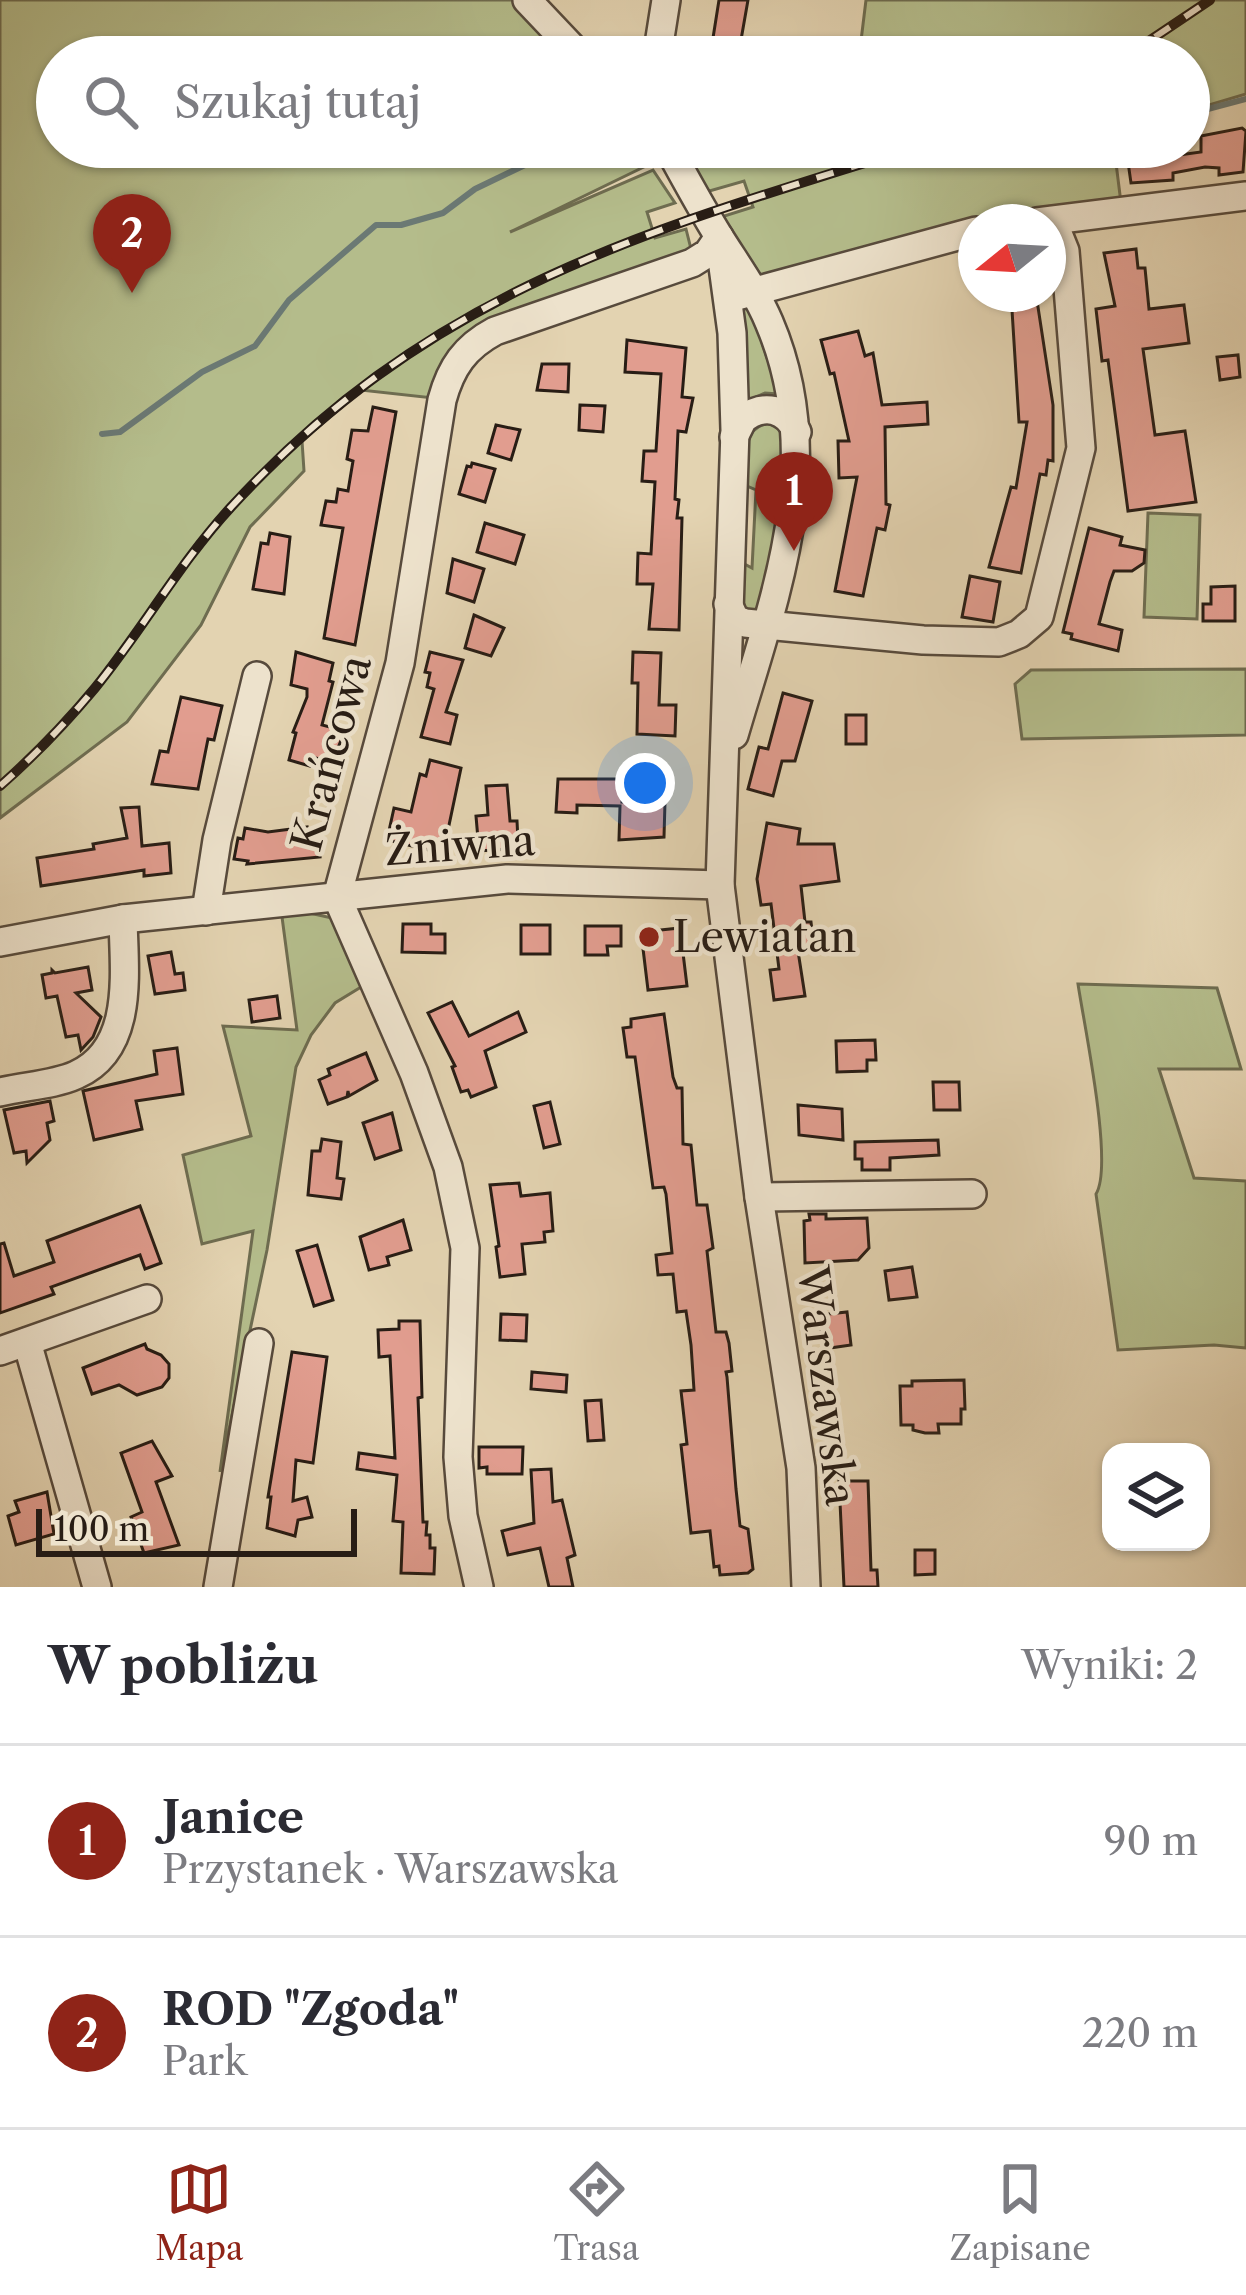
<!DOCTYPE html>
<html lang="pl">
<head>
<meta charset="utf-8">
<style>
  :root { --surface:#fff; --page:#f2f2f3; --text:#2b2b33; --muted:#7c7c81; --line:#e1e1e2; --accent:#8f2418 }
  body { margin:0; font-family:"Libre Caslon Text",serif; background:var(--page); color:var(--text) }
  .controls { position:absolute; right:36px; bottom:36px; display:grid; overflow:hidden; border-radius:24px; box-shadow:0 3px 9px #0004 }
  .controls button { width:108px; height:108px; display:grid; place-items:center; padding:0; border:0; border-bottom:3px solid var(--line); background:var(--surface); color:var(--text); font:60px sans-serif }
  .compass { position:absolute; left:958px; top:204px; width:108px; height:108px; border-radius:50%; background:var(--surface); box-shadow:0 3px 9px #0004; rotate:252deg }
  .scale { position:absolute; left:36px; bottom:30px; width:321px; box-sizing:border-box; padding-left:12px; border:6px solid #281d15; border-top:0; font-size:33px; line-height:42px; white-space:nowrap; color:#281d15; -webkit-text-stroke:9px #ede2cc; paint-order:stroke }
  .you { position:absolute; left:645px; top:783px; width:42px; height:42px; margin:-30px; border:9px solid #fff; border-radius:50%; background:#1a73e8; box-shadow:0 0 0 18px #1a73e833 }
  .badge { display:grid; place-items:center; width:78px; height:78px; border-radius:50%; background:var(--accent); color:#fff; font-size:39px; font-weight:700 }
  .pin { position:absolute; translate:-50% -99px; filter:drop-shadow(0 3px 6px #0008) }
  .pin::after { content:''; position:absolute; top:63px; width:42px; height:36px; background:inherit; clip-path:polygon(0 0,100% 0,50% 100%) }
  .list { margin:0; padding:0; list-style:none }
  h2 { display:flex; justify-content:space-between; align-items:center; height:156px; margin:0; padding:0 48px; font-size:51px }
  h2 small { font-size:39px; font-weight:400; color:var(--muted) }
  .list li { display:grid; grid-template-columns:78px 1fr auto; gap:36px; align-items:center; box-sizing:border-box; height:192px; padding:0 48px; border-top:3px solid var(--line) }
  .list b { display:block; font-size:45px; white-space:nowrap }
  .list p { margin:0; font-size:39px; white-space:nowrap; color:var(--muted) }
  .list em { font-size:39px; font-style:normal; color:var(--muted) }
  .icon { flex:none; width:66px; height:66px; fill:none; stroke:currentColor; stroke-width:2; stroke-linecap:round; stroke-linejoin:round }
  .map { position:relative; flex:none; width:1246px; height:1587px; overflow:hidden }
  .search { position:absolute; background:var(--surface); box-shadow:0 3px 9px #0004; left:36px; right:36px; top:36px; height:132px; display:flex; align-items:center; gap:30px; box-sizing:border-box; padding:0 42px; border-radius:66px; color:var(--muted); font-size:45px }
  .sheet { height:540px; background:var(--surface) }
  nav { display:flex; justify-content:space-around; align-items:center; box-sizing:border-box; height:168px; border-top:3px solid var(--line); background:var(--surface); font-size:33px; color:var(--muted) }
  nav a { display:grid; justify-items:center; gap:6px }
  nav .on { color:var(--accent) }
  .map>svg:first-child { display:block }
</style>
</head>
<body>
<div class="map">
<svg width="1246" height="1587" viewBox="0 0 1246 1587">
  <rect width="100%" height="100%" fill="#e3d3b1"/>
  <filter id="stains"><feTurbulence type="fractalNoise" baseFrequency=".00167" numOctaves="4"/><feColorMatrix values="0 0 0 0 .2 0 0 0 0 .09 0 0 0 0 .02 0 0 0 .5 -.17"/></filter>
  <radialGradient id="worn" r=".72"><stop offset=".6" stop-color="#630" stop-opacity="0"/><stop offset="1" stop-color="#630" stop-opacity=".3"/></radialGradient>
  <g fill="#b4bc8b" stroke="#6e6c50" stroke-width="3">
    <polygon points="0,0 515,0 566,57 57,57 57,147 646,147 658,160 510,232 653,170 675,203 647,212 655,238 686,229 692,253 504,319 433,398 361,390 302,441 304,471 250,527 201,625 127,722 0,818"/>
    <polygon points="866,0 1246,0 1246,94 1189,111 1189,57 859,57"/>
    <polygon points="680,147 1114,147 1121,203 950,224 762,277 721,217 753,207 744,181 706,192"/>
    <polygon points="741,303 749,303 779,394 765,393 745,402"/>
    <path d="M768,423L784,432L787,485L760,611L754,616L737,610V560L752,568L756,490L740,483C743,459 740,430 768,423Z"/>
    <polygon points="1148,513 1200,515 1197,619 1144,617"/>
    <polygon points="1246,669 1246,735 1022,739 1015,684 1031,670"/>
    <polygon points="305,912 332,918 366,984 335,1003 311,1035 296,1067 267,1250 220,1472 253,1231 202,1244 183,1155 251,1136 223,1026 297,1030 282,917"/>
    <path d="M1078,984L1217,988L1241,1069H1159L1194,1178L1246,1181V1348L1214,1345L1118,1350L1096,1194C1114,1165 1084,1025 1078,984Z"/>
  </g>
  <g fill="none" stroke-linecap="round" stroke-linejoin="round">
    <g stroke="#6b7974" stroke-width="6">
      <polyline points="1189,114 1246,99"/>
      <polyline points="1026,147 1044,155 1065,147"/>
      <polyline points="102,434 120,432 202,372 255,346 289,300 376,225 401,225 443,213 475,189 552,152 568,151 641,161 660,155"/>
    </g>
  </g>
  <g fill="#e19d8f" stroke="#281d15" stroke-width="3">
    <polygon points="719,0 748,0 738,57 710,57"/>
    <polygon points="1242,128 1246,131 1243,172 1219,175 1219,168 1205,167 1173,173 1173,180 1131,183 1128,162 1201,152 1201,136"/>
    <polygon points="1136,249 1138,268 1145,268 1149,309 1184,305 1189,343 1143,349 1155,435 1185,431 1196,502 1128,511 1108,360 1102,361 1096,309 1115,306 1104,253"/>
    <polygon points="1011,294 1036,294 1053,405 1053,461 1048,460 1046,475 1040,474 1021,573 989,567 1011,487 1016,488 1027,422 1019,422"/>
    <polygon points="858,331 865,356 873,353 882,405 927,402 928,424 885,427 886,504 890,505 885,530 877,528 863,596 835,591 857,477 839,478 838,441 849,441 834,373 830,374 821,340"/>
    <polygon points="627,340 686,348 682,397 693,398 686,432 678,431 675,499 679,500 677,518 682,518 679,630 649,629 653,584 637,584 638,553 651,554 655,482 642,481 644,451 656,451 661,374 625,372"/>
    <polygon points="1238,355 1240,377 1220,380 1217,357"/>
    <polygon points="542,364 569,364 568,392 537,390"/>
    <polygon points="580,405 605,406 603,432 579,430"/>
    <polygon points="373,407 396,412 355,645 324,638 343,528 321,525 326,501 336,502 338,489 348,491 353,461 347,459 352,430 368,431"/>
    <polygon points="496,425 520,430 511,460 488,453"/>
    <polygon points="472,463 495,469 485,502 459,494 467,466 471,467"/>
    <polygon points="485,523 524,535 515,564 477,552"/>
    <polygon points="1089,528 1122,537 1120,545 1145,550 1144,563 1132,571 1114,571 1110,582 1099,624 1122,630 1118,651 1071,639 1072,634 1063,632"/>
    <polygon points="270,533 290,537 284,594 253,589 261,543 268,544"/>
    <polygon points="453,559 484,569 474,602 447,593"/>
    <polygon points="970,576 1000,582 993,622 962,617"/>
    <polygon points="1235,586 1235,621 1203,621 1203,604 1211,604 1211,587"/>
    <polygon points="474,615 504,628 491,656 465,648"/>
    <polygon points="296,652 333,663 329,681 333,682 322,725 345,731 332,762 312,757 310,766 289,760 296,733 293,732 307,697 307,689 291,685"/>
    <polygon points="430,652 463,660 446,712 457,715 450,744 421,737 434,689 427,687 430,673 425,672"/>
    <polygon points="633,652 661,653 659,705 676,705 675,736 637,734 638,683 632,683"/>
    <polygon points="783,693 812,701 795,761 782,761 773,796 748,789 759,747 768,749"/>
    <polygon points="181,697 222,706 214,740 208,739 198,789 152,784 160,751 168,752"/>
    <rect x="846" y="715" width="20" height="29"/>
    <polygon points="430,760 461,768 444,849 429,846 428,850 387,840 394,808 411,812 420,774 426,776"/>
    <polygon points="558,779 623,779 622,802 665,802 664,837 619,840 620,806 577,805 577,813 556,812"/>
    <polygon points="507,785 510,821 517,821 518,841 506,842 507,849 479,851 476,816 488,815 486,786"/>
    <polygon points="139,807 142,846 169,843 171,873 144,876 144,870 41,886 37,858 94,849 93,844 127,838 121,808"/>
    <polygon points="767,823 800,829 798,844 834,844 839,881 801,886 805,922 811,922 814,949 798,951 805,996 774,1000 770,970 779,969 771,904 761,905 757,879"/>
    <polygon points="307,827 307,831 316,830 320,857 247,864 248,861 234,859 238,838 243,839 245,828 268,832"/>
    <polygon points="403,924 431,924 431,934 445,934 445,953 402,952"/>
    <rect x="521" y="925" width="29" height="29"/>
    <polygon points="585,926 621,926 621,946 607,946 608,955 585,955"/>
    <polygon points="680,928 687,986 648,990 641,932"/>
    <polygon points="171,952 175,974 183,973 185,990 155,994 148,956"/>
    <polygon points="88,967 92,990 76,993 101,1017 93,1037 81,1050 78,1035 66,1037 57,996 46,998 42,975 52,973 52,970 55,973"/>
    <polygon points="277,996 280,1018 252,1022 249,1000"/>
    <polygon points="452,1002 469,1036 518,1012 526,1032 485,1051 496,1087 471,1097 468,1090 461,1092 452,1067 455,1066 428,1013"/>
    <polygon points="664,1014 673,1077 677,1088 682,1088 683,1144 691,1145 697,1205 707,1205 713,1248 707,1251 716,1332 726,1332 729,1343 732,1371 726,1372 727,1377 736,1489 740,1526 748,1529 753,1569 748,1573 720,1575 719,1566 714,1567 710,1531 691,1533 681,1445 687,1444 681,1391 694,1390 691,1345 686,1311 677,1312 673,1274 658,1275 656,1255 672,1253 666,1194 664,1187 653,1188 635,1057 627,1057 623,1028 631,1027 631,1019"/>
    <polygon points="875,1040 876,1060 867,1060 867,1071 837,1072 836,1041"/>
    <polygon points="177,1048 183,1094 136,1101 142,1129 94,1140 83,1091 157,1074 154,1051"/>
    <polygon points="366,1053 377,1080 349,1096 348,1091 347,1097 328,1104 319,1080 330,1075 328,1069"/>
    <polygon points="933,1082 959,1082 960,1110 934,1110"/>
    <polygon points="50,1101 54,1121 47,1123 50,1140 27,1163 26,1151 14,1153 4,1110"/>
    <polygon points="550,1102 560,1144 544,1148 534,1106"/>
    <polygon points="798,1105 842,1109 843,1140 799,1135"/>
    <polygon points="392,1113 401,1150 375,1159 363,1123"/>
    <polygon points="322,1139 341,1142 337,1178 344,1179 341,1199 308,1195 312,1151 320,1151"/>
    <polygon points="938,1140 939,1155 890,1158 890,1170 862,1170 862,1159 855,1159 855,1142"/>
    <polygon points="519,1183 521,1196 550,1193 553,1231 544,1232 545,1242 522,1244 525,1274 500,1277 496,1247 499,1246 490,1185"/>
    <polygon points="140,1206 161,1263 145,1269 140,1255 51,1287 54,1294 0,1313 0,1244 4,1243 14,1276 54,1262 47,1241"/>
    <polygon points="809,1214 826,1214 826,1219 867,1218 869,1248 858,1260 805,1263 804,1221 810,1220"/>
    <polygon points="403,1220 411,1250 387,1257 389,1265 369,1270 360,1237"/>
    <polygon points="317,1245 333,1300 314,1306 297,1251"/>
    <polygon points="912,1267 917,1297 889,1300 885,1271"/>
    <polygon points="847,1312 851,1345 830,1348 829,1342 822,1342 819,1315"/>
    <polygon points="501,1314 527,1315 526,1341 500,1340"/>
    <polygon points="399,1321 420,1321 422,1397 418,1398 423,1522 427,1522 426,1535 430,1535 430,1548 435,1548 434,1574 401,1573 403,1522 393,1521 397,1475 357,1469 359,1453 395,1458 390,1356 379,1357 378,1330 399,1329"/>
    <polygon points="145,1344 147,1349 161,1355 169,1364 169,1378 162,1387 137,1395 119,1385 92,1394 83,1368"/>
    <polygon points="292,1352 327,1357 313,1463 296,1460 293,1501 307,1497 312,1517 298,1520 295,1536 267,1528 271,1497 268,1497"/>
    <polygon points="532,1372 567,1375 566,1392 531,1389"/>
    <polygon points="964,1380 965,1409 961,1409 961,1424 938,1424 939,1433 925,1433 913,1430 913,1425 901,1425 900,1386 912,1386 912,1381"/>
    <polygon points="601,1400 604,1440 588,1441 585,1401"/>
    <polygon points="152,1441 172,1476 156,1482 179,1545 144,1553 131,1517 142,1512 121,1453"/>
    <polygon points="479,1447 523,1447 522,1474 487,1474 487,1467 479,1468"/>
    <polygon points="551,1469 553,1502 562,1500 575,1555 567,1558 573,1587 549,1587 540,1548 508,1555 502,1531 534,1523 531,1470"/>
    <polygon points="839,1481 868,1481 871,1570 877,1570 878,1587 844,1587"/>
    <polygon points="47,1492 54,1534 16,1545 8,1516 19,1512 15,1501"/>
    <polygon points="915,1550 935,1550 935,1574 915,1575"/>
  </g>
  <g fill="none" stroke-linecap="round" stroke-linejoin="round">
    <g stroke="#574a3c" stroke-width="32">
      <g id="minor">
        <polyline points="527,0 581,57"/>
        <polyline points="657,57 666,0"/>
        <path d="M668,147C684,176 700,206 718,235C736,264 756,291 769,322C829,462 774,598 734,735"/>
        <polyline points="1037,222 1246,196"/>
        <polyline points="719,237 732,333 735,430 720,885 759,1197 801,1468 806,1587"/>
        <polyline points="737,296 976,231"/>
        <path d="M734,437L743,419C764,403 786,408 797,432"/>
        <polyline points="728,604 735,619 745,623 923,640 999,642 1019,634 1039,617 1081,448 1065,251 1057,231 1048,224"/>
        <polyline points="206,911 217,840 257,676"/>
        <polyline points="0,942 123,919 507,879 720,885"/>
        <path d="M0,1092C24,1086 54,1085 76,1075C135,1049 124,972 123,919"/>
        <polyline points="759,1197 972,1194"/>
        <polyline points="27,1342 97,1587"/>
        <polyline points="0,1351 147,1299"/>
        <polyline points="218,1587 259,1343"/>
        <path d="M479,1587L463,1516L458,1457L465,1248L448,1167L414,1073L337,897L400,663L442,400C451,367 465,347 495,331L692,263L708,253L719,237"/>
      </g>
    </g>
    <use href="#minor" stroke="#ede2cc" stroke-width="27"/>
    <g stroke="#281d15" stroke-width="10">
      <g id="rail">
        <polyline points="1125,57 1210,0"/>
        <path d="M0,786C34,756 66,723 95,688C143,629 180,562 232,506C433,288 644,232 916,147"/>
      </g>
    </g>
    <use href="#rail" stroke="#ede2cc" stroke-width="6" stroke-dasharray="18" stroke-linecap="butt"/>
  </g>
  <circle fill="#8f2418" stroke="#ede2cc" stroke-width="4.5" cx="649" cy="937" r="12"/>
  <g text-anchor="middle" stroke-width="9" stroke-linejoin="round" paint-order="stroke">
    <g font-size="42" fill="#281d15" stroke="#ede2cc">
      <text transform="translate(331 753) rotate(-75)" y="15">Krańcowa</text>
      <text transform="translate(460 845) rotate(-4)" y="15">Żniwna</text>
      <text transform="translate(827 1386) rotate(83)" y="15">Warszawska</text>
    </g>
    <g font-size="42" fill="#281d15" stroke="#ede2cc" text-anchor="start">
      <text x="673" y="952">Lewiatan</text>
    </g>
  </g>
  <rect width="100%" height="100%" filter="url(#stains)"/>
  <rect width="100%" height="100%" fill="url(#worn)"/>
</svg>
<div class="controls">
<button><svg class="icon" aria-label="layers" viewBox="0 0 24 24"><path d="M12 4l9 5-9 5-9-5zM3 14l9 5 9-5"/></svg></button>
</div>
<svg class="compass" viewBox="-18 -18 36 36"><path d="M0-13l5 13h-10z" fill="#e53935"/><path d="M0 13l5-13h-10z" fill="#7c7c81"/></svg>
<div class="scale">100 m</div>
<div class="you"></div>
<div class="pin badge" style="left:794px;top:551px">1</div>
<div class="pin badge" style="left:132px;top:293px">2</div>
<div class="search"><svg class="icon" aria-label="search" viewBox="0 0 24 24"><circle cx="10" cy="10" r="6"/><path d="M15 15l6 6"/></svg>Szukaj tutaj</div>
</div>
<section class="sheet">
<h2>W pobliżu<small>Wyniki: 2</small></h2>
<ul class="list">
<li><span class="badge">1</span><div><b>Janice</b><p>Przystanek · Warszawska</p></div><em>90 m</em></li>
<li><span class="badge">2</span><div><b>ROD &quot;Zgoda&quot;</b><p>Park</p></div><em>220 m</em></li>
</ul>
</section>
<nav>
<a class="on"><svg class="icon" aria-label="map" viewBox="0 0 24 24"><path d="M3 6l6-2 6 2 6-2v14l-6 2-6-2-6 2zM9 4v14M15 6v14"/></svg>Mapa</a>
<a><svg class="icon" aria-label="directions" viewBox="0 0 24 24"><path d="M12 3l9 9-9 9-9-9zM9 14v-3h6M13 9l2 2-2 2"/></svg>Trasa</a>
<a><svg class="icon" aria-label="saved" viewBox="0 0 24 24"><path d="M7 4h10v16l-5-4-5 4z"/></svg>Zapisane</a>
</nav>
</body>
</html>
